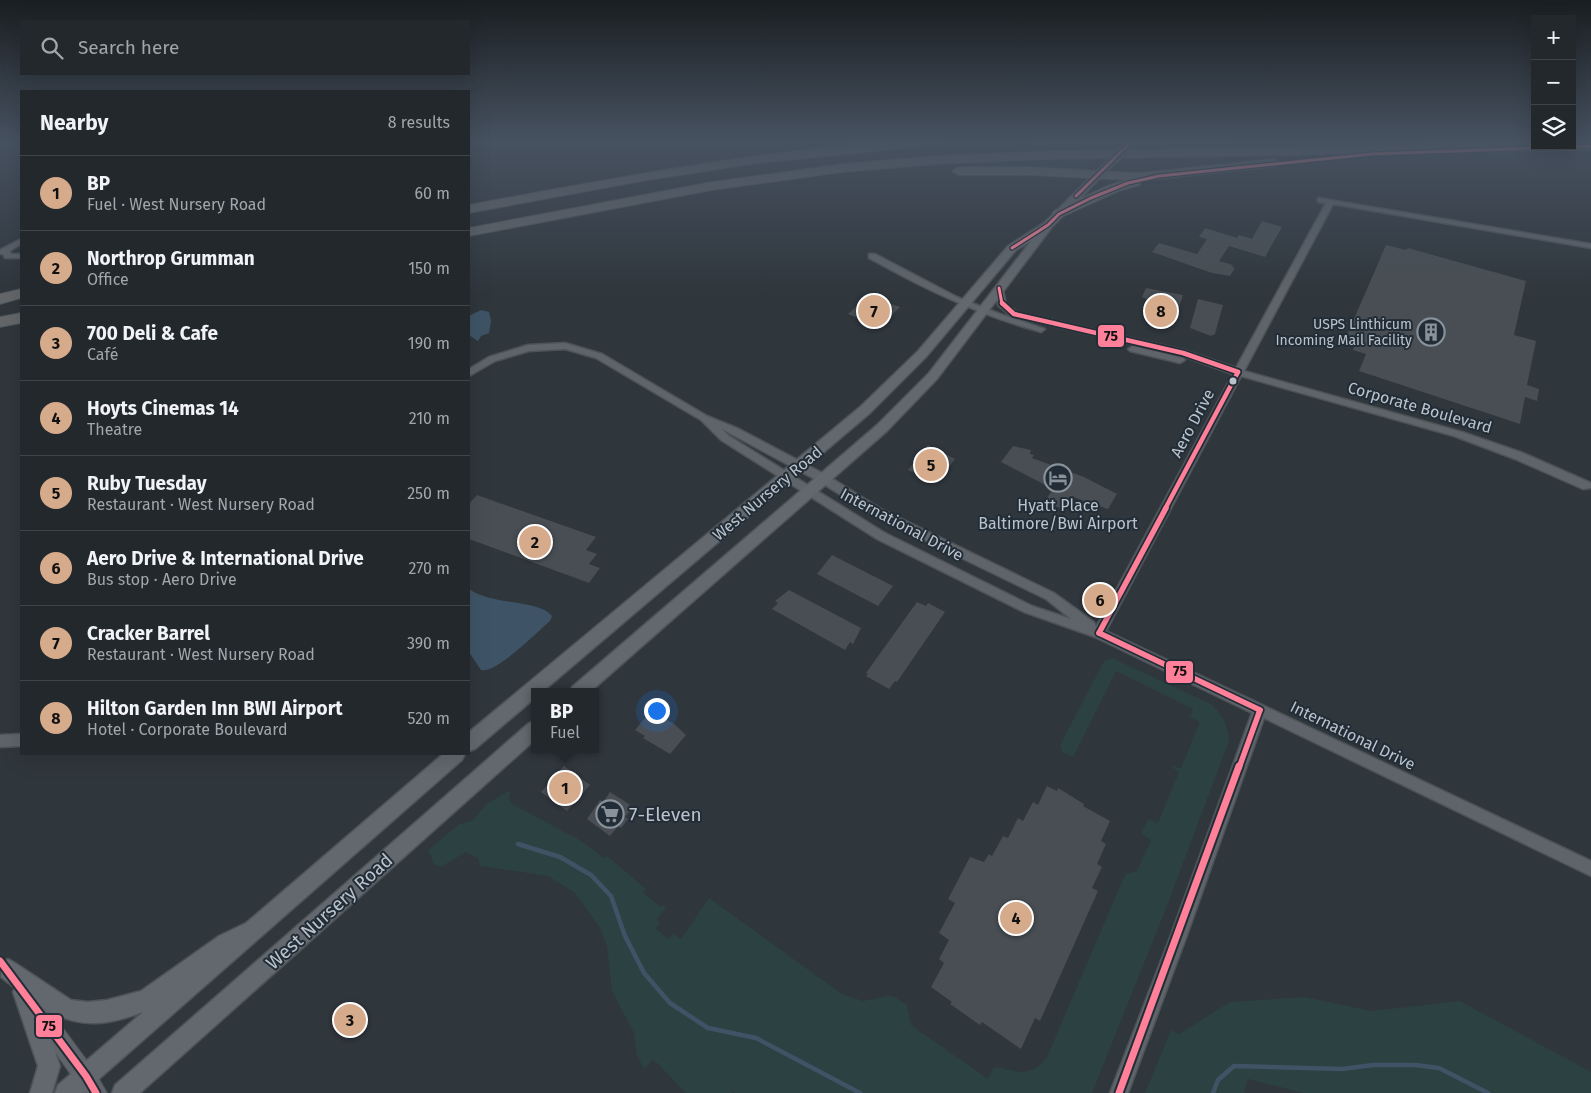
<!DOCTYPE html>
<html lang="en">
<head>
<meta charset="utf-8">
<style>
  :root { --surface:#23282d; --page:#2f3439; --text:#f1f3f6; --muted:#a3a6aa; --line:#404449; --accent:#d6ab8b }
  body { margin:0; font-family:"Fira Sans",sans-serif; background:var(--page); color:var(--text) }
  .controls { position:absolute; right:15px; top:15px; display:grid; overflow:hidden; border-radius:0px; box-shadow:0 5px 20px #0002 }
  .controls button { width:45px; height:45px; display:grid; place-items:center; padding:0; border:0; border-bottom:1px solid var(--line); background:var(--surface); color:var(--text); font:25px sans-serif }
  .you { position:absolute; left:656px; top:710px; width:18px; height:18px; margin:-12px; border:4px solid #fff; border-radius:50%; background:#1a73e8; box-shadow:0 0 0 8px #1a73e833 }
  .badge { display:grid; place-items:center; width:32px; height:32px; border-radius:50%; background:var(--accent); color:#111; font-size:16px; font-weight:700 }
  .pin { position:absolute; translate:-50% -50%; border:2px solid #fff; box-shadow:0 1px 5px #0006 }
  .popup { position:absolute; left:531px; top:688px; width:68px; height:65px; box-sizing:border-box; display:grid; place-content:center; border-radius:0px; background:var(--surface); filter:drop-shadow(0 1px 4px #0005); font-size:16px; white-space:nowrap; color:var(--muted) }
  .popup b { font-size:19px; color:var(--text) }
  .popup::after { content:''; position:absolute; left:50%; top:100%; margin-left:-10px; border:10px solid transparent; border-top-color:var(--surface) }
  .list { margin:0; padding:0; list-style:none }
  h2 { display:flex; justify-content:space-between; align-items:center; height:65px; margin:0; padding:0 20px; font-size:21px }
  h2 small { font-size:16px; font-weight:400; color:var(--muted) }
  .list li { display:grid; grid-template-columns:32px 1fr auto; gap:15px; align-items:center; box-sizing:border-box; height:75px; padding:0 20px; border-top:1px solid var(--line) }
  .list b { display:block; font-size:19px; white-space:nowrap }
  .list p { margin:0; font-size:16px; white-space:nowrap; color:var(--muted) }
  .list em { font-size:16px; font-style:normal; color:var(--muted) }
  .icon { flex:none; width:28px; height:28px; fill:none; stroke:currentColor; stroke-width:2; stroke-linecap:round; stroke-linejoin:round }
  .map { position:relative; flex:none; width:1591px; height:1093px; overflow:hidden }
  .search { position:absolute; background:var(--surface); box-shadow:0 5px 20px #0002; left:20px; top:20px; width:450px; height:55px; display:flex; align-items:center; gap:12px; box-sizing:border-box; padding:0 18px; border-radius:0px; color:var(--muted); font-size:19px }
  .panel { position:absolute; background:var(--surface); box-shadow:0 5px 20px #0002; left:20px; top:90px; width:450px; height:665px; border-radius:0px }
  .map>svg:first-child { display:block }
</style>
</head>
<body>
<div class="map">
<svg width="1591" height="1093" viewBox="0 0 1591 1093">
  <rect width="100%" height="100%" fill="#2f363c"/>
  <g fill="#2c4141">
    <polygon points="1119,141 1110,149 967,151 982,145"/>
    <polygon points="1145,141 1231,141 1231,144 1138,148"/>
    <polygon points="1098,158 1082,171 952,165 971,163"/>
    <path d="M1112,658L1211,704C1221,713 1229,726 1229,741L1167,906L1092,1093H735L734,1091L732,1093H686L653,1059L644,1069L637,1055L634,1033L612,991L607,946L600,928L575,893L548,876L480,866L478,858L466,852L441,867L434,864L428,850L459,824L472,821L487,804L510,790L509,800L512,804L578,839L604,858L607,856L646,889L643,893L661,907L663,905L666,908L657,919L660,923L655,928L668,939L673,933L681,939L709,898L842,994L863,1001L888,996L895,997L907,1005L911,1025L988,1079L994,1067C1018,1070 1028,1080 1047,1057L1124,877L1126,874L1137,871L1151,840L1141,834L1148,819L1158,823L1179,772L1170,766L1181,768L1200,722L1190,717L1193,709L1116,671L1073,757L1062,752L1060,745L1104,661Z"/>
    <polygon points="1305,997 1371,1011 1460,1001 1591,1072 1591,1093 1304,1093 1248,1079 1244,1093 1145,1093 1171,1030 1179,1034 1230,1002"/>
  </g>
  <g fill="#3e5466">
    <polygon points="481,310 489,312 491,321 489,333 481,336 478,341 469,335 469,316"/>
    <path d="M469,589C493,606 538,599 552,616L550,621C537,632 496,674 481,670L469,652Z"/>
  </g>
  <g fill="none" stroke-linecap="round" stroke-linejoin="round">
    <g stroke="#3e5466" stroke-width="4.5">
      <polyline points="518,844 560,857 591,875 611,896 625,936 644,973 670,1003 708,1028 756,1038 860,1093"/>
      <polyline points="1213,1093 1218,1080 1234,1066 1342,1069 1373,1065 1415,1065 1439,1068 1488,1093"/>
    </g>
  </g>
  <g fill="#484e53">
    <polygon points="1262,221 1282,227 1269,250 1265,257 1229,246 1219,261 1233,265 1232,267 1235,268 1230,276 1212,273 1152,252 1159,243 1197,254 1207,239 1199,237 1205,228 1237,238 1239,235 1252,239"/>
    <polygon points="1386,245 1406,250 1408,248 1526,281 1514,335 1536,341 1527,385 1539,389 1537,401 1525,397 1520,424 1359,371 1366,354 1353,350 1355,345 1344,342"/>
    <polygon points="1146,288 1183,295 1175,319 1167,318 1163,328 1150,324 1154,315 1146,311 1150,301 1142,297"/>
    <polygon points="868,296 900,307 880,327 848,314"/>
    <polygon points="1198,299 1223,305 1215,334 1211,336 1190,328"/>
    <polygon points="928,445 955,459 937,483 908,470"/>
    <polygon points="1013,446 1031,450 1030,454 1034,455 1032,458 1084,477 1117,494 1108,509 1070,496 1062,509 1045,501 1053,489 1001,462"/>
    <polygon points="477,495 596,537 586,550 597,554 589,564 600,568 589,583 469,539 469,504"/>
    <polygon points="832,555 893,586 878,606 817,574"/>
    <polygon points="789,590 861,628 853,644 850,642 845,650 772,609 778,603 775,601"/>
    <polygon points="917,602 926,606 928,603 945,612 897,682 895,681 889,689 866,676 868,674 866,673"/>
    <polygon points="650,712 673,723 686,735 670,754 643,738 645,736 635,730"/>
    <polygon points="564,766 590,785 567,811 541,792"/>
    <polygon points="1047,786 1057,791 1058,788 1084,804 1083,806 1110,821 1101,841 1106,844 1097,864 1102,867 1092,888 1098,891 1040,1021 1035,1018 1021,1049 982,1022 980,1025 950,1004 952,1002 931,987 944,963 939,959 949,940 939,933 955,903 948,899 970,857 984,862 989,854 992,856 1003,836 1008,838 1018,818 1023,821 1033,802 1038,805"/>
    <polygon points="610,792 629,804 631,810 625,817 628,819 621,828 618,826 610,836 587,819 600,800 603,802"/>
  </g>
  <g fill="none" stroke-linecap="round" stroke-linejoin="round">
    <g stroke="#4d5257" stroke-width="3">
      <g id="minor">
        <path d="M1318,198L1591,244V248L1333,204L1244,371L1462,432L1523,453L1591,483V488L1583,489L1515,459L1454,436L1241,376L1106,631L1591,861V876L1264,718L1187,935L1128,1093H1110L1171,935L1252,713L1095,637L1024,612L877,539L721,440L701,420L596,358L565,349L529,351L495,361L469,376V369L489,357L528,345L565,343L602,354L707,416L739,429L828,476L881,509L1054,593L1094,622L1096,627L1233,374L1180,355L1011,316L998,305L995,288L999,285L1002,286L1006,304L1017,312L1183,350L1236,368L1326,203L1318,202ZM722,429L820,482L873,515L1046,599L1071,619L1032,606L885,533L729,436Z"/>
        <polygon points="21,239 21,244 10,251 11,254 21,254 21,258 5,258 3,254 0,254 0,250"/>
        <path d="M869,254H875L957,297L1000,314L1045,329L1041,332L1038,331C978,315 923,288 869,258Z"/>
        <polygon points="1133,346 1183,358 1185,360 1180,363 1130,351 1128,349"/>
        <polygon points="21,734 21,746 0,747 0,735"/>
      </g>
    </g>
    <g stroke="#4d5257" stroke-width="2">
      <polygon id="tertiary" points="33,994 40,997 93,1069 107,1093 84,1093 26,1011 23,1004 26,997"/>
    </g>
    <g stroke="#4d5257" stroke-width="3">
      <g id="secondary">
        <polygon points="1127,141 1137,141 1127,151 1121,151 1119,149"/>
        <polygon points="1112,156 1120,158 1052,227 937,379 887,431 590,692 570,692 572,687 877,425 929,373 1031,241 1016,250 926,357 870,413 542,692 535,692 535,698 475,749 469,751 469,732 860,407 918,351 1008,246 1044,223"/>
        <polygon points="535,721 535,740 140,1093 112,1093 115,1085 529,723"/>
        <path d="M443,754H465L462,760L83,1093H55L58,1085L143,1012C104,1027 75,1029 39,1005L60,1066L52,1093H30L38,1066L13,992L15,988L1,977V963L8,959L15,963L71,1000L88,1002L107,1000L141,991L219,936L246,923Z"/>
      </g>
    </g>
    <g stroke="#4c5257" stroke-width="2">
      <g id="motorway">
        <path d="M889,141H939L933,145L758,163L642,181L469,213V205C608,179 748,153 889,141Z"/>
        <polygon points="1591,142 1591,150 1051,159 937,164 843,172 712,190 469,236 469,228 712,182 843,164 937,156 1051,151 1535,143 1535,146 1572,146 1572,143"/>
        <polygon points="1275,159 1281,163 1279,166 1141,181 1140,185 1119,191 1059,218 1052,214 1054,211 1109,185 1127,180 1031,175 958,175 952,171 958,167 1031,167 1139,173"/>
        <polygon points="21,289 21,298 0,304 0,294"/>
        <polygon points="21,313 21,323 0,327 0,317"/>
      </g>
    </g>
    <use href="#minor" fill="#5f646a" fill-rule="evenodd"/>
    <use href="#tertiary" fill="#5f646a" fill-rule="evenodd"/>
    <use href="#secondary" fill="#63686e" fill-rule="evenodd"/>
    <use href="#motorway" fill="#64676a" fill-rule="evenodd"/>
    <g stroke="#4d5257" stroke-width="12" stroke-linecap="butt">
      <polyline id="secondary-bridge" points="1115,158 1124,149"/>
    </g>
    <use href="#secondary-bridge" stroke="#63686e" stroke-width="10"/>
    <g stroke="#222d37" stroke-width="5.5">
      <g id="bus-1-far3">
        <polyline points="1076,196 1132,141"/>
        <polyline points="1012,248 1048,225 1059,214 1091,198 1128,183 1159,176 1372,154 1591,146"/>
        <polyline points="999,288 1002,304"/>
      </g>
    </g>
    <g stroke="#222d37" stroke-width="8">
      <g id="bus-1-far2">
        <polyline points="1002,303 1014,314 1183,353 1238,372"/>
        <polyline points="1165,509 1238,372"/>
      </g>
    </g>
    <g stroke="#222d37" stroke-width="9">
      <g id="bus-1-far1">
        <polyline points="1099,633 1166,508"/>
        <polyline points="1099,633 1260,710"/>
        <polyline points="1239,768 1260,710"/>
      </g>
    </g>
    <g stroke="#222d37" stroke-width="11">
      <g id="bus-1">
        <polyline points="0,961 86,1076 96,1093"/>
        <polyline points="1119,1093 1239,766"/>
      </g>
    </g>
    <use href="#bus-1-far3" stroke="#ff8098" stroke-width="3"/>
    <use href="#bus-1-far2" stroke="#ff8098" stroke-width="4.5"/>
    <use href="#bus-1-far1" stroke="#ff8098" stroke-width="5.5"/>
    <use href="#bus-1" stroke="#ff8098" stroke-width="7"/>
  </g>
  <linearGradient id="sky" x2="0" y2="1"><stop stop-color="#1a1e21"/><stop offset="0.48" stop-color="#475261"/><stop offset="1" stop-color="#475261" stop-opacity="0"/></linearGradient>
  <rect width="1591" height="294" fill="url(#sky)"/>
  <defs>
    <g id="building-ring" transform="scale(1.4375)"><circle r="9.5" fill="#222d37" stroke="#89929a" stroke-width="1.5"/><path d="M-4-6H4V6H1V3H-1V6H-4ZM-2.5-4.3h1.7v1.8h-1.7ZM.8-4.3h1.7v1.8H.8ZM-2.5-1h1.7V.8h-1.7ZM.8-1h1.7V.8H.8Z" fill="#89929a"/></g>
    <g id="hotel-ring" transform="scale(1.4375)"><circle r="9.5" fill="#222d37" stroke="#89929a" stroke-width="1.5"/><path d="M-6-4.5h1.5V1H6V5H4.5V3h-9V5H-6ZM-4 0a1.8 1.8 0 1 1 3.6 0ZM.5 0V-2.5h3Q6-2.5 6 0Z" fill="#89929a"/></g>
    <g id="supermarket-ring" transform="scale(1.4375)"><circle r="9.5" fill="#222d37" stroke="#89929a" stroke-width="1.5"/><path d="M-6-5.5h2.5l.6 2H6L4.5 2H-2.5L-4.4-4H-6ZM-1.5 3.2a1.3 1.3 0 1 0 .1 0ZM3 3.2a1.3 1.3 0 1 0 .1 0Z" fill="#89929a"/></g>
  </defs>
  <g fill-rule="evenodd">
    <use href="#building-ring" x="1431" y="332"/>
    <use href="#hotel-ring" x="1058" y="478"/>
    <use href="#supermarket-ring" x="610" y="814"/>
  </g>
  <circle fill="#bac3cc" stroke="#222d37" stroke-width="2" cx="1233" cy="381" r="4.5"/>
  <g text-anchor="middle" stroke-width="4" stroke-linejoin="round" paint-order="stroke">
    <g font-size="14" fill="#bac3cc" stroke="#222d37" text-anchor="end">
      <text x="1412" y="329">USPS Linthicum<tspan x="1412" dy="16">Incoming Mail Facility</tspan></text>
    </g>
    <g font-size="16" fill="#bac3cc" stroke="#222d37">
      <text transform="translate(1420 407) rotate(16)" y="6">Corporate Boulevard</text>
      <text transform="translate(1192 423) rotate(-62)" y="6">Aero Drive</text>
      <text transform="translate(767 493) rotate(-40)" y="6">West Nursery Road</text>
      <text transform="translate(902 524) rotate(28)" y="6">International Drive</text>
      <text transform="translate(1353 735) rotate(26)" y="6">International Drive</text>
    </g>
    <g font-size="16" fill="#bac3cc" stroke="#222d37">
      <text x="1058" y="511">Hyatt Place<tspan x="1058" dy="18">Baltimore/Bwi Airport</tspan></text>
    </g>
    <g font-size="19" fill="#bac3cc" stroke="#222d37" text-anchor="start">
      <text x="629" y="821">7-Eleven</text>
    </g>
    <g font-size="19" fill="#bac3cc" stroke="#222d37">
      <text transform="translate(329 911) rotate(-42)" y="7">West Nursery Road</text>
    </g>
  </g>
  <g stroke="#222d37" stroke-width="2">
    <rect x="1097" y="324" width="28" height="24" rx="5" fill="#ff8098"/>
    <rect x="1165" y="660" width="29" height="24" rx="5" fill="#ff8098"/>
    <rect x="35" y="1014" width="28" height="24" rx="5" fill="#ff8098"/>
  </g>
  <g font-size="14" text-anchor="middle" font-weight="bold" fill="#111">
    <text x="1111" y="341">75</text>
    <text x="1180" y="676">75</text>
    <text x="49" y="1031">75</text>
  </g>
</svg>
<div class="controls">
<button>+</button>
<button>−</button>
<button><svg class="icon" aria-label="layers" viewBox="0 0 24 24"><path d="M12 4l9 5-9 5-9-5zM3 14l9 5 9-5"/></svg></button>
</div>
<div class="you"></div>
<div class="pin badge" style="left:565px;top:788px">1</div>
<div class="popup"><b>BP</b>Fuel</div>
<div class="pin badge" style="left:535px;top:542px">2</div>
<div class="pin badge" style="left:350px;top:1020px">3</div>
<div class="pin badge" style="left:1016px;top:918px">4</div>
<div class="pin badge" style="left:931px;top:465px">5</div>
<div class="pin badge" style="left:1100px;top:600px">6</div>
<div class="pin badge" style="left:874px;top:311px">7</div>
<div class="pin badge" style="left:1161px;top:311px">8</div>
<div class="search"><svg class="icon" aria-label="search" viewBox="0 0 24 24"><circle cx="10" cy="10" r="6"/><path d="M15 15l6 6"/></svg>Search here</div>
<section class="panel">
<h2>Nearby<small>8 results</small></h2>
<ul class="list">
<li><span class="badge">1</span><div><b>BP</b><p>Fuel · West Nursery Road</p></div><em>60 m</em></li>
<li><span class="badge">2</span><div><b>Northrop Grumman</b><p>Office</p></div><em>150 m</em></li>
<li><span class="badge">3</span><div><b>700 Deli &amp; Cafe</b><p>Café</p></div><em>190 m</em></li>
<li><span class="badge">4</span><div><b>Hoyts Cinemas 14</b><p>Theatre</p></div><em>210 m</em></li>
<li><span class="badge">5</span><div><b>Ruby Tuesday</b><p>Restaurant · West Nursery Road</p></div><em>250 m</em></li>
<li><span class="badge">6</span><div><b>Aero Drive &amp; International Drive</b><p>Bus stop · Aero Drive</p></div><em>270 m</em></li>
<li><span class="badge">7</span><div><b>Cracker Barrel</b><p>Restaurant · West Nursery Road</p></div><em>390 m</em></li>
<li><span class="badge">8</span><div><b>Hilton Garden Inn BWI Airport</b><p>Hotel · Corporate Boulevard</p></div><em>520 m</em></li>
</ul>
</section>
</div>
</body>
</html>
